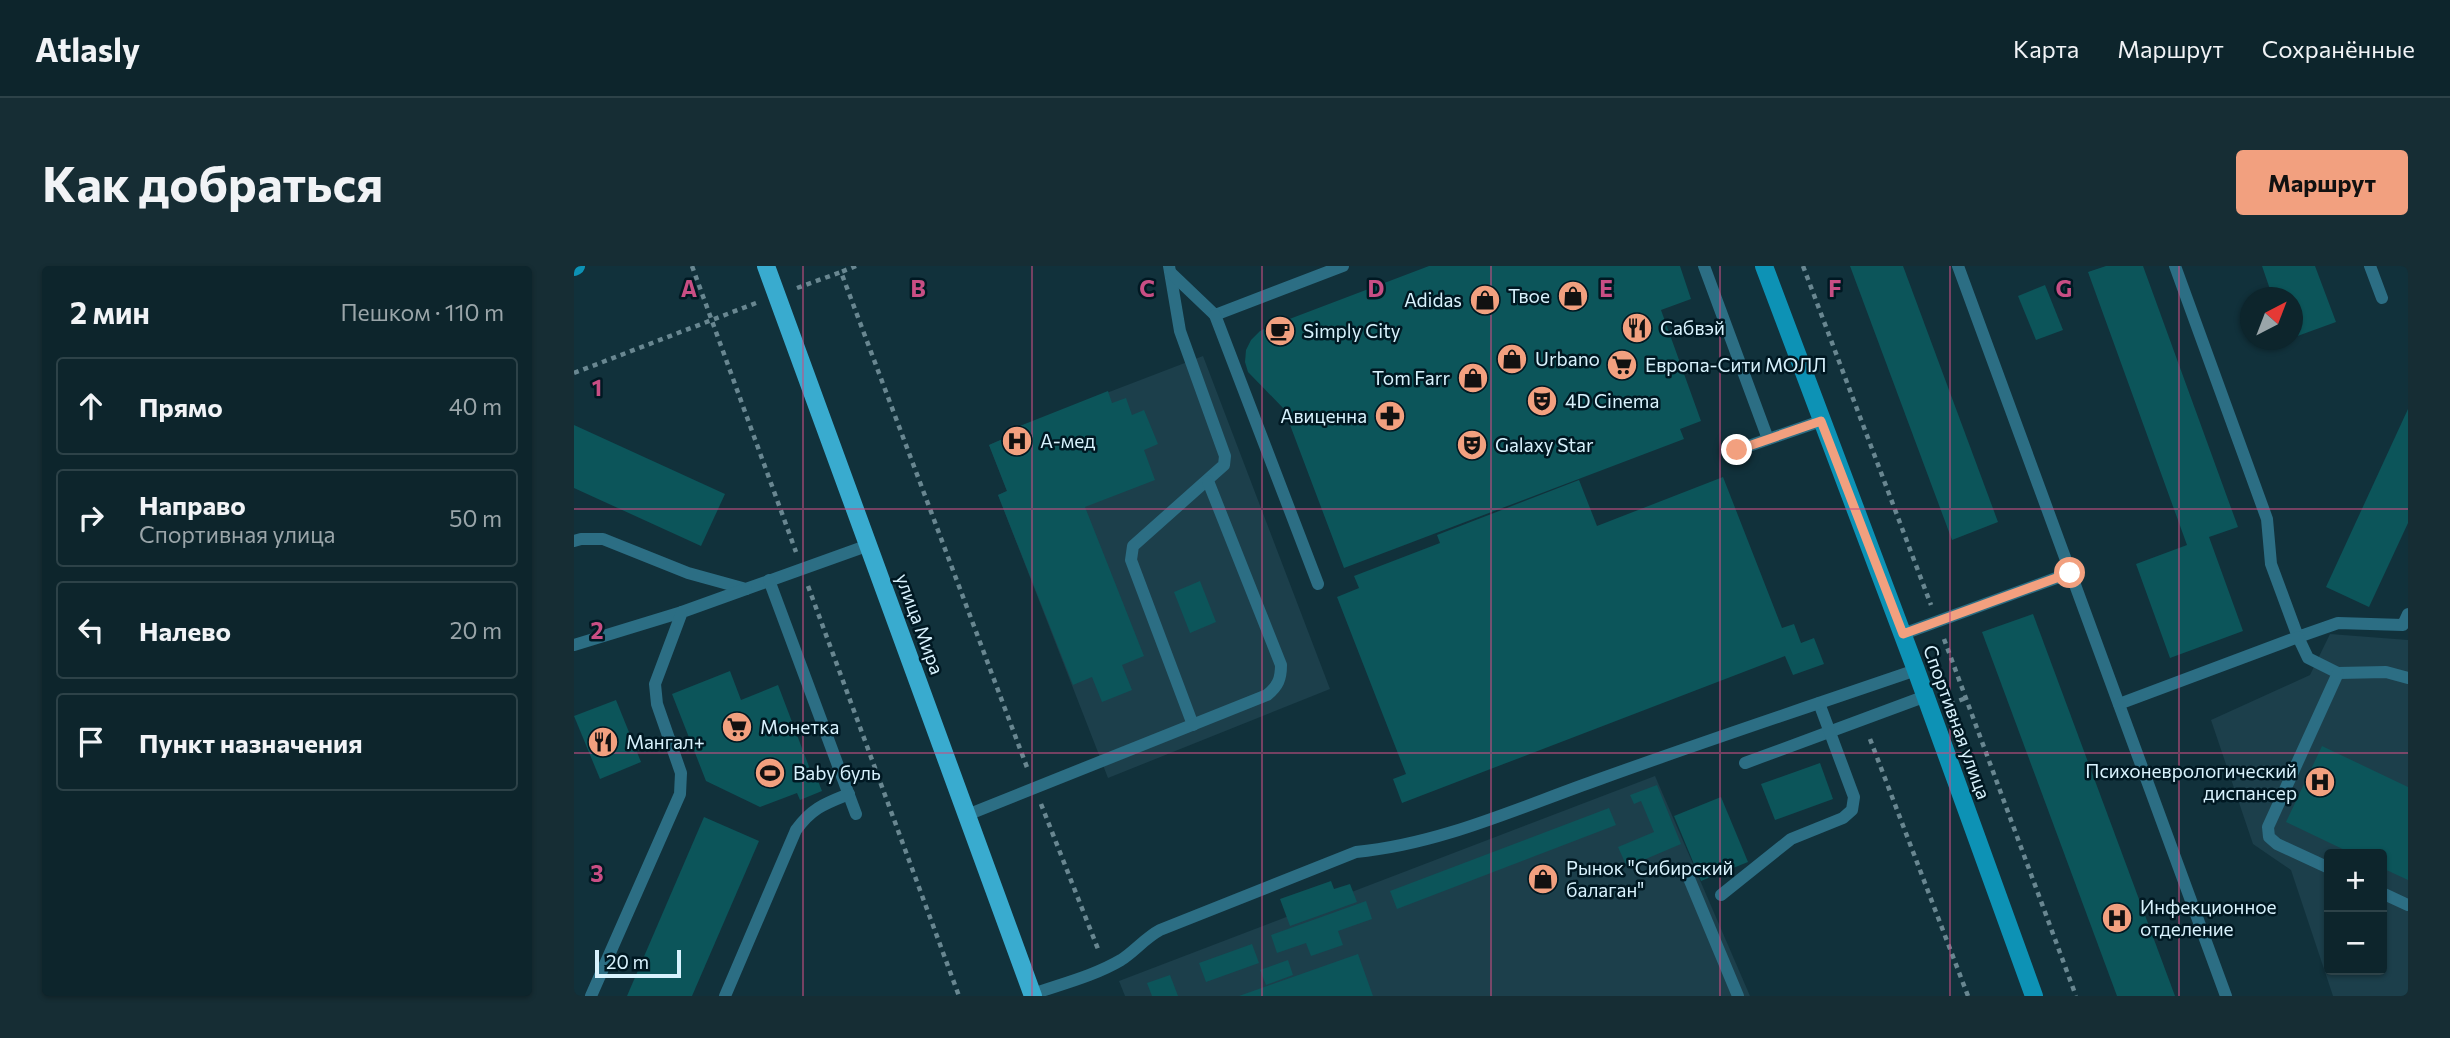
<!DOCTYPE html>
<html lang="ru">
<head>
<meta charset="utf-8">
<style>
  :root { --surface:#0d252c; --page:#162d34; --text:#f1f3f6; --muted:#9aa5a9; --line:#2d4248; --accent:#f2a07f }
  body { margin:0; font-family:Commissioner,sans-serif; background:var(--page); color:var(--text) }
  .controls { position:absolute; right:21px; bottom:21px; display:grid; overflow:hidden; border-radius:7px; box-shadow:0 2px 5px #0004 }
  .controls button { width:63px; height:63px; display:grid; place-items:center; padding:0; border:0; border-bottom:2px solid var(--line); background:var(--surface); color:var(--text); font:35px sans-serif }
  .compass { position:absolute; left:1666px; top:21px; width:63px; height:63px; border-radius:50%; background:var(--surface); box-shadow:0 2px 5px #0004; rotate:42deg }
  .scale { position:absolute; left:21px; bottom:18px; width:86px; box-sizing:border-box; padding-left:7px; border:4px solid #d8f2fd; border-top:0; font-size:19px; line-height:24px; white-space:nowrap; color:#d8f2fd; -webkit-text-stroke:5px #001822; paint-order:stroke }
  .stop { position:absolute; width:21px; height:21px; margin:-16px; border:5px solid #f2a07f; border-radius:50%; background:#fff }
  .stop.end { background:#f2a07f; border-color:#fff; box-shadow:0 2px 7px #0008 }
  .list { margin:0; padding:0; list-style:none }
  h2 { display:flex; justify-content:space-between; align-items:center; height:91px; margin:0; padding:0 28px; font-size:30px }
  h2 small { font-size:23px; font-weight:400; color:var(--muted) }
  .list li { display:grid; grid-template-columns:46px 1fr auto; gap:21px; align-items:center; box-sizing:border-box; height:98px; margin:0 14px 14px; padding:0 14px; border:2px solid var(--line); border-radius:7px }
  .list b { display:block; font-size:26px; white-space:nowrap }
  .list p { margin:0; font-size:23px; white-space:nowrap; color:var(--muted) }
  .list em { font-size:23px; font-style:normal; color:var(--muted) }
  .icon { flex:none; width:38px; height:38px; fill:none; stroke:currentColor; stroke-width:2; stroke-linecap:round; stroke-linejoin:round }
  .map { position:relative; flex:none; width:1834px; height:730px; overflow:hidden; border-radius:7px }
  header { display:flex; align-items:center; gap:42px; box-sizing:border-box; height:98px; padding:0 35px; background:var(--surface); border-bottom:2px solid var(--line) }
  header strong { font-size:33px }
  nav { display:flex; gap:38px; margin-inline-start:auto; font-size:24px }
  .intro { display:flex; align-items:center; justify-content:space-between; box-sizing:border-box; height:168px; padding:0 42px }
  h1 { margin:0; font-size:49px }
  .button { padding:18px 32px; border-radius:7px; background:var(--accent); color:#111; font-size:24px; font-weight:700 }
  main { display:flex; gap:42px; padding:0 42px }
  aside { flex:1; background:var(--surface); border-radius:7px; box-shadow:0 2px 5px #0004 }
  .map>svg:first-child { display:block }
</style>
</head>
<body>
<header>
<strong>Atlasly</strong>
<nav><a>Карта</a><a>Маршрут</a><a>Сохранённые</a></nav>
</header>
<div class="intro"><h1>Как добраться</h1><a class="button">Маршрут</a></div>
<main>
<aside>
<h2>2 мин<small>Пешком · 110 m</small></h2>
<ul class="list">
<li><svg class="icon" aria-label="ahead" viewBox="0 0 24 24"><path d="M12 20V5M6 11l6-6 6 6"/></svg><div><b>Прямо</b></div><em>40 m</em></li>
<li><svg class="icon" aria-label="right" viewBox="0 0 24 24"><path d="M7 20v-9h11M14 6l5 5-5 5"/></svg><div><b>Направо</b><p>Спортивная улица</p></div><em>50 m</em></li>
<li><svg class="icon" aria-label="left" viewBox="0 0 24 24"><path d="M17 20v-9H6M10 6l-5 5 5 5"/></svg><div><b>Налево</b></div><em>20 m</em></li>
<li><svg class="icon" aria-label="arrive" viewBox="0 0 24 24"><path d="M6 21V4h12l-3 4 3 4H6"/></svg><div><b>Пункт назначения</b></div></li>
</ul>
</aside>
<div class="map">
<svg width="1834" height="730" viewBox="0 0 1834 730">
  <rect width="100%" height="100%" fill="#11313b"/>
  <g fill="#1c3f4b" fill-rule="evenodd">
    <polygon points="629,90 756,423 534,512 424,229 433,225 415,179 438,169 436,164"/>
    <path d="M1756,368L1834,374V730H1759L1717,604L1679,578L1637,454L1736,409ZM1755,588H1808V704H1755Z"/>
    <polygon points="1081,510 1176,730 551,730 545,715"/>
  </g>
  <g fill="#0c555a">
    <polygon points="855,0 1106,0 1117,33 1087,44 1127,155 1106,163 1110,173 770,302 710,143 674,106 671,96 672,84 677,74 686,65 697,60"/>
    <polygon points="1276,0 1329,0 1424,256 1378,274"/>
    <polygon points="1532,0 1569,0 1664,261 1635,271 1669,365 1596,392 1562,298 1613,279 1514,6"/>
    <polygon points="1688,0 1741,0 1762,56 1718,72 1718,32 1699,32"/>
    <polygon points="1471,19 1489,64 1462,74 1444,30"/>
    <polygon points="534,125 538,137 552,132 558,149 570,144 584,178 570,184 581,214 511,241 570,390 548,399 558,424 528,436 518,411 499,419 424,229 433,225 415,179 438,169 436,164"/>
    <polygon points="1834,143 1834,257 1795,341 1752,321"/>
    <polygon points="0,159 151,228 127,280 0,222"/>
    <polygon points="1149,211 1208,362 1220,358 1227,377 1240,372 1250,398 1219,409 1211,390 828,537 819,513 832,508 763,331 785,322 780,310 866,277 863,269 1005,214 1023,260"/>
    <polygon points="626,315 642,356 616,367 600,326"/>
    <polygon points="1459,348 1601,730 1543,730 1408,366"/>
    <polygon points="156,405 167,434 204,419 239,511 242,510 248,525 226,534 223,527 186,541 132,515 98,428"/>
    <polygon points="42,434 67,496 26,513 0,450"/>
    <polygon points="1748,480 1834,521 1834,614 1808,602 1808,588 1779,588 1712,556"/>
    <polygon points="1246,497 1259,533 1201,554 1187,518"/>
    <polygon points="1083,519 1107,578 1053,601 1044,581 1080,566 1067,535 1060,538 1056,529"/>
    <polygon points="1147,531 1174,596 1127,615 1100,550"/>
    <polygon points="1035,542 1042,559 823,643 816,625"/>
    <polygon points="130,551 185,575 118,730 53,730"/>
    <polygon points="757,615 760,623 776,618 783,636 716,660 706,633"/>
    <polygon points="792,635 798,653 764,665 769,679 737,690 732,677 703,687 697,669"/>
    <polygon points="678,678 685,697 632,716 625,697"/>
    <polygon points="784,688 799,730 665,730"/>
    <polygon points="714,694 719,709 692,719 686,704"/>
    <polygon points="596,709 604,730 578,730 573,717"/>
  </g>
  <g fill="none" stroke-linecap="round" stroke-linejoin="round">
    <g stroke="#698791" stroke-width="4.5" stroke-dasharray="5 5" stroke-linecap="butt">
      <polyline points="118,0 222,286"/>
      <polyline points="282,0 267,6 454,504"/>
      <polyline points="1229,0 1357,339"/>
      <polyline points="223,22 267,6"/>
      <polyline points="0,107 182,37"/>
      <polyline points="234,320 385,730"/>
      <polyline points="1370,373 1502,730"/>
      <polyline points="1376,438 1392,432"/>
      <polyline points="1296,473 1394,730"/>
      <polyline points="467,538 524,683"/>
    </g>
    <g stroke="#2c6e84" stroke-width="12">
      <polyline points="595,0 606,65 651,190 650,199 559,280 557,294 619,459"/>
      <polyline points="1130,0 1194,173"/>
      <polyline points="1384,0 1652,730"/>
      <polyline points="1601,0 1693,253 1697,298 1724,371 1764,357 1829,359 1834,348"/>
      <polyline points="1796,0 1808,32"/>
      <polyline points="597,7 641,49 769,0"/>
      <polyline points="641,49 744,318"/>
      <polyline points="1163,184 1247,155"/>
      <polyline points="0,275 7,273 29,273 114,307 172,323 295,279"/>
      <polyline points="195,314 282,548"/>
      <polyline points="1329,368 1496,307"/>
      <polyline points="0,379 108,346"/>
      <polyline points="1545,438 1724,371 1734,392 1764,407 1812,406 1834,412"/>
      <polyline points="1171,497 1352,430"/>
      <path d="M393,549L693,429C704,420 707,413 707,399L634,215"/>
      <polyline points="1755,602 1703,578 1695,571 1694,561 1764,407"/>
      <polyline points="1114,610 1164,730"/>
      <polyline points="1808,627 1834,639"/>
      <polyline points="1147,629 1217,573 1269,552 1278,544 1280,531 1245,437"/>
      <path d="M459,728C487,718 520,710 547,694C561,685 571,672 586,664L782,586C867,578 946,541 1026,513C1131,475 1237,440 1342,404"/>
      <polyline points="17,730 106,528 107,507 83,438 81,418 108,346 172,323"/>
      <path d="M151,730L222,564C238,542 250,538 275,528"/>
    </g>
    <g stroke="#0d92b5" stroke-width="18">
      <polyline points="1190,0 1342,404 1460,730"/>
      <polyline points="0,1 2,0"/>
    </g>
    <polyline stroke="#39abcf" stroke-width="18" points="192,0 459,730"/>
  </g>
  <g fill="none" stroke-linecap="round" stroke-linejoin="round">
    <polyline stroke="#f2a07f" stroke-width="9" points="1163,184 1247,155 1329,368 1496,307"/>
  </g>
  <path fill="none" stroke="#c84e84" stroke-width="2" stroke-opacity="0.55" d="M229,0V730M458,0V730M688,0V730M917,0V730M1146,0V730M1376,0V730M1605,0V730M0,243H1834M0,487H1834"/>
  <defs>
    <g id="shop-disc" transform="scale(1.575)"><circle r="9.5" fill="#f2a07f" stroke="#001822"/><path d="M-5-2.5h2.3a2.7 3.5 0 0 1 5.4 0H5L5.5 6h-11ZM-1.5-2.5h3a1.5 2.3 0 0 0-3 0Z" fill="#111"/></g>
    <g id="restaurant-disc" transform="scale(1.575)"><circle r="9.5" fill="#f2a07f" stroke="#001822"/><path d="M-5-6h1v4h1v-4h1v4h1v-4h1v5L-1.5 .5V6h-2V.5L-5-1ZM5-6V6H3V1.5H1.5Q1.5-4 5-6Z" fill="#111"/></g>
    <g id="cafe-disc" transform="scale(1.575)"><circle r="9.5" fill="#f2a07f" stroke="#001822"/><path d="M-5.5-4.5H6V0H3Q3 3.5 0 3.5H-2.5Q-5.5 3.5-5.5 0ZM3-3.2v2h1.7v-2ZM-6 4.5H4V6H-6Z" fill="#111"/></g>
    <g id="supermarket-disc" transform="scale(1.575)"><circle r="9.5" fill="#f2a07f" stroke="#001822"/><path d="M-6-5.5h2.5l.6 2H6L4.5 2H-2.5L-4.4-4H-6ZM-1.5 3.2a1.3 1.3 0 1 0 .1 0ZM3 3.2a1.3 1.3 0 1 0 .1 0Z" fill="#111"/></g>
    <g id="theatre-disc" transform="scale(1.575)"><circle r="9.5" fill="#f2a07f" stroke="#001822"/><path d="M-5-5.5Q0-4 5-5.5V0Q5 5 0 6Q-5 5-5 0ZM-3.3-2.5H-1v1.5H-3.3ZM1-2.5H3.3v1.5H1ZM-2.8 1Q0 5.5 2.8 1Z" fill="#111"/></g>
    <g id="pharmacy-disc" transform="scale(1.575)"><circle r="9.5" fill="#f2a07f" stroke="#001822"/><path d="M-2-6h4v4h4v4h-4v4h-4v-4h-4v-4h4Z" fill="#111"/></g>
    <g id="hospital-disc" transform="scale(1.575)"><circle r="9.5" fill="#f2a07f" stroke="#001822"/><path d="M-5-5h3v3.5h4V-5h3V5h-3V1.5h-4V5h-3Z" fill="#111"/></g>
    <g id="stadium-disc" transform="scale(1.575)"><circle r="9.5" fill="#f2a07f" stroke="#001822"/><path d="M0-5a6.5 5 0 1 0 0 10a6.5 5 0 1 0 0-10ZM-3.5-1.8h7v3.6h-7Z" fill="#111"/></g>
  </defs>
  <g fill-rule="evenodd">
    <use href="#shop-disc" x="999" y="30"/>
    <use href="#shop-disc" x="911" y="34"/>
    <use href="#restaurant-disc" x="1063" y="62"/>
    <use href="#cafe-disc" x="706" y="65"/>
    <use href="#shop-disc" x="938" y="93"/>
    <use href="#supermarket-disc" x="1048" y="99"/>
    <use href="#shop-disc" x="899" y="112"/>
    <use href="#theatre-disc" x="968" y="135"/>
    <use href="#pharmacy-disc" x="816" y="150"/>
    <use href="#hospital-disc" x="443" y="175"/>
    <use href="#theatre-disc" x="898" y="179"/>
    <use href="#supermarket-disc" x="163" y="461"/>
    <use href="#restaurant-disc" x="29" y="476"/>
    <use href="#stadium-disc" x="196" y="507"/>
    <use href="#hospital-disc" x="1746" y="516"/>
    <use href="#shop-disc" x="969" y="613"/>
    <use href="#hospital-disc" x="1543" y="652"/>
  </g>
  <g text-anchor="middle" stroke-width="5" stroke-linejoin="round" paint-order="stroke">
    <g font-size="19" fill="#d8f2fd" stroke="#001822" text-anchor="start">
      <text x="976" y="37" text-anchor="end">Твое</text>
      <text x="888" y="41" text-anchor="end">Adidas</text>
      <text x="1086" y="69">Сабвэй</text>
      <text x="729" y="72">Simply City</text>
      <text x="961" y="100">Urbano</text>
      <text x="1071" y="106">Европа-Сити МОЛЛ</text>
      <text x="876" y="119" text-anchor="end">Tom Farr</text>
      <text x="991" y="142">4D Cinema</text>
      <text x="793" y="157" text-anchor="end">Авиценна</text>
      <text x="466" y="182">А-мед</text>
      <text x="921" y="186">Galaxy Star</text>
      <text x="186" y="468">Монетка</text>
      <text x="52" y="483">Мангал+</text>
      <text x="1723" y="512" text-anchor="end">Психоневрологический<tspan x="1723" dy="22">диспансер</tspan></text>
      <text x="219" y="514">Baby буль</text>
      <text x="992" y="609">Рынок "Сибирский<tspan x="992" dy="22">балаган"</tspan></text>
      <text x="1566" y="648">Инфекционное<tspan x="1566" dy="22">отделение</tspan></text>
    </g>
    <g font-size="19" fill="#d8f2fd" stroke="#001822">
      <text transform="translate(346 358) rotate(70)" y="7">улица Мира</text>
      <text transform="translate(1383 456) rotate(70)" y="7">Спортивная улица</text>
    </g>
  </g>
  <g font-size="23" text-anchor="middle" font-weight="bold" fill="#c84e84" stroke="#001822" stroke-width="5" stroke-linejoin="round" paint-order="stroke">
    <text x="115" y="31">A</text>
    <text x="344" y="31">B</text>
    <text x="573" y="31">C</text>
    <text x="802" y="31">D</text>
    <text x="1032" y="31">E</text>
    <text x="1261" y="31">F</text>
    <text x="1490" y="31">G</text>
    <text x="23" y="130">1</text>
    <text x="23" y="373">2</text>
    <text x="23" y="616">3</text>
  </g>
</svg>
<div class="controls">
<button>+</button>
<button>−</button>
</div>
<svg class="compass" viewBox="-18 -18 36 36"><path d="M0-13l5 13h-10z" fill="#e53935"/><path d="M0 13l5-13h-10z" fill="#9aa5a9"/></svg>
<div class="scale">20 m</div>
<div class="stop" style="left:1496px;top:307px"></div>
<div class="stop end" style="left:1163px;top:184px"></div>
</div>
</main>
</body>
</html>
